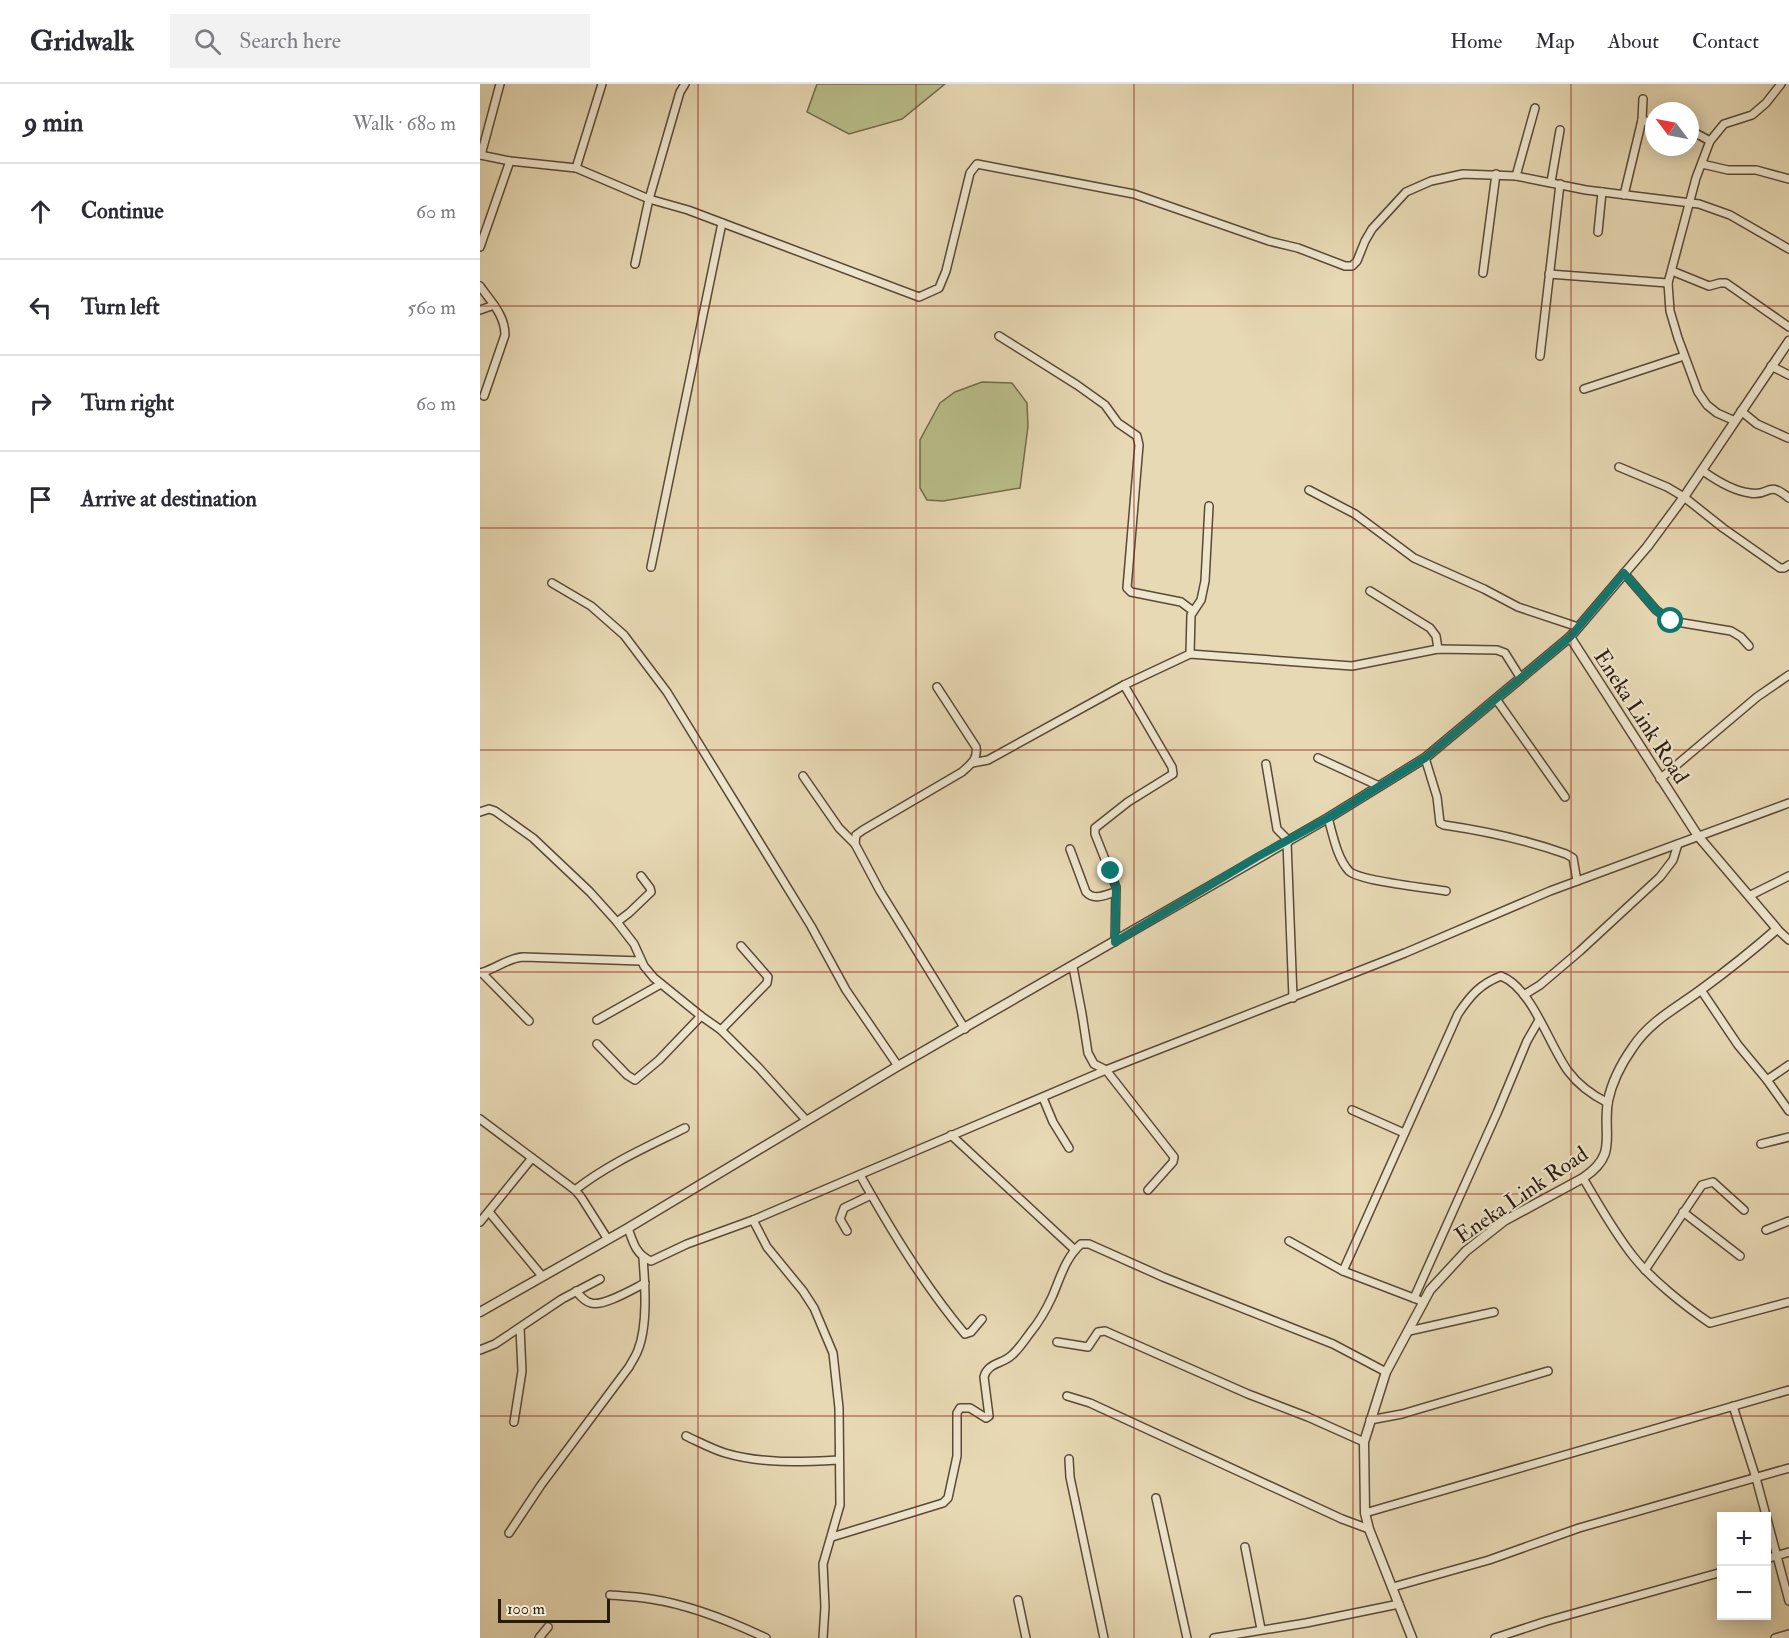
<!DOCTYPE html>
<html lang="en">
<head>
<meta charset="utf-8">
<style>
  :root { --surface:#fff; --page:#f2f2f3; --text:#2b2b33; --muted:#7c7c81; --line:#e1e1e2 }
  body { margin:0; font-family:"IM FELL Double Pica",serif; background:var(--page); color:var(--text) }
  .controls { position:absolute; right:18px; bottom:18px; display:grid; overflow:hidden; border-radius:0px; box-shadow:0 3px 15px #0003 }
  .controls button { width:54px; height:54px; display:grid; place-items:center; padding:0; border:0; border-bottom:2px solid var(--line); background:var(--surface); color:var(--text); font:30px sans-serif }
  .compass { position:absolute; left:1165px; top:18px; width:54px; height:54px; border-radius:50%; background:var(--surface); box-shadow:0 3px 15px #0003; rotate:302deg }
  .scale { position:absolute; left:18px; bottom:15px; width:112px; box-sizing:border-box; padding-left:6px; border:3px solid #2a190d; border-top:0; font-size:16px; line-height:21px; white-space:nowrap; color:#2a190d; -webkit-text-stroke:4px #efe6ce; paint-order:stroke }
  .stop { position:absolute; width:18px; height:18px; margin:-14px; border:4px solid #0f766e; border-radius:50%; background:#fff }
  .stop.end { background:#0f766e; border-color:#fff; box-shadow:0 2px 6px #0008 }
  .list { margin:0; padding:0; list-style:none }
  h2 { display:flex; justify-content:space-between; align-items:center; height:78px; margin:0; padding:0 24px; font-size:26px }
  h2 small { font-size:20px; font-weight:400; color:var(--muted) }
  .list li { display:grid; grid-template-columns:39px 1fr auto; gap:18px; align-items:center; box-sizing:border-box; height:96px; padding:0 24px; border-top:2px solid var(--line) }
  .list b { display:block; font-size:22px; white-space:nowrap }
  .list em { font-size:20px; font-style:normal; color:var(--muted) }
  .icon { flex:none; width:33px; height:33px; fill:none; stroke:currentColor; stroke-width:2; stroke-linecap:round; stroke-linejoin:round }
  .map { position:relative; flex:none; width:1309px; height:1554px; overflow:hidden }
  header { display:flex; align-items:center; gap:36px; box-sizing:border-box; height:84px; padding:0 30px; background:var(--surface); border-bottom:2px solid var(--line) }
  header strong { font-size:28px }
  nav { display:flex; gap:33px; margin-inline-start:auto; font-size:21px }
  .search { width:420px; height:54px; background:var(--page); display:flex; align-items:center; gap:15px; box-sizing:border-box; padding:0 21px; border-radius:0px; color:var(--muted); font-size:22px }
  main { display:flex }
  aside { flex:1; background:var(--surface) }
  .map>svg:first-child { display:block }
</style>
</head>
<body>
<header>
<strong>Gridwalk</strong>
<div class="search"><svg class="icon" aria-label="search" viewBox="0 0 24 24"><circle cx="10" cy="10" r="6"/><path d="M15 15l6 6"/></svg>Search here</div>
<nav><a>Home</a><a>Map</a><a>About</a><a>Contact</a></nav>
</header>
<main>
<aside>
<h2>9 min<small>Walk · 680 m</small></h2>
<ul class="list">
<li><svg class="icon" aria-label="ahead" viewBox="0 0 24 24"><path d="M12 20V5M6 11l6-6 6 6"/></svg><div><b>Continue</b></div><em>60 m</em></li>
<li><svg class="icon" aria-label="left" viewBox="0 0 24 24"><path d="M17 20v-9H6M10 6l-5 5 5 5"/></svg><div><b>Turn left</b></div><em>560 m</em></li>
<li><svg class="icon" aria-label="right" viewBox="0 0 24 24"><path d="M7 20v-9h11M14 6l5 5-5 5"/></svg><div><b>Turn right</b></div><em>60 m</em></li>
<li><svg class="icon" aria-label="arrive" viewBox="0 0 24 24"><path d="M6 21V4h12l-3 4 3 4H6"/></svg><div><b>Arrive at destination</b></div></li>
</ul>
</aside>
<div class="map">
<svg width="1309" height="1554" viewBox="0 0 1309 1554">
  <rect width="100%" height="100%" fill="#e7d9b4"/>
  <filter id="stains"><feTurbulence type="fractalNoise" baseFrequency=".00333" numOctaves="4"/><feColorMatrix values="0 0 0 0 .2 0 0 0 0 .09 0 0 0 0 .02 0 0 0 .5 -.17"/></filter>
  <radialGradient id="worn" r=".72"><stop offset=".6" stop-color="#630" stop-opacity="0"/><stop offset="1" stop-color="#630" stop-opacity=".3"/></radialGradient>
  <g fill="#b9be8a" stroke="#726c4c" stroke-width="1.5">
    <polygon points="337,0 465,0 422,35 369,50 327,28"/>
    <polygon points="502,298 532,299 547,319 548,342 540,404 463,417 447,416 440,404 440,356 460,319 475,308"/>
  </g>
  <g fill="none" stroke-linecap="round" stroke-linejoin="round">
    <g stroke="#594937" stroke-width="10">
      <g id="minor">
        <polyline points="1162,36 1174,39"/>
        <polyline points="1210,46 1230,57"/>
        <polyline points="0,71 30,77 96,84 169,115 208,126 439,213 459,204 466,187 490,89 497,80 654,110 789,157 818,164 865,182 872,182 877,177 885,157 892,145 926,108 951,97 983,90 1036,92 1106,106 1219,120 1250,131 1309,165"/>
        <polyline points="1,71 20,0"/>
        <polyline points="1222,80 1248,86 1276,86 1309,95"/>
        <polyline points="96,84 122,0"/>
        <polyline points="1036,92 1055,24"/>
        <polyline points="1071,98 1080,46"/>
        <polyline points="1144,111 1162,36 1163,15"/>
        <polyline points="1118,148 1122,108"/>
        <polyline points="0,163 30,77"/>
        <polyline points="155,180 169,115 200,8 205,0"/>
        <polyline points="1192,187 1229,202 1240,199 1246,199 1309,243"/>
        <polyline points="1003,189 1016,90"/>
        <polyline points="1069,190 1188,199"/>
        <path d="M0,202C11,218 25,231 25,251L4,312"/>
        <polyline points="0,226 14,221"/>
        <polyline points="519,252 597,301 625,321 638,339 657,352 659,361 647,504 651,508 701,518 713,527"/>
        <polyline points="1060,272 1080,100"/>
        <polyline points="1291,282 1309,291"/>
        <polyline points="1104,305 1204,272"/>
        <polyline points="1261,327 1277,340 1308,354"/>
        <polyline points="1255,337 1237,329 1227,321 1218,308 1198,254 1190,227 1188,199 1216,94 1230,57 1244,40 1272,31 1286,19 1301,0"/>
        <polyline points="1139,383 1187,403 1204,413 1243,444 1300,484 1304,484 1309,481"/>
        <path d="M1223,387C1237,397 1253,407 1270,409C1291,413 1286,395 1309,414"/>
        <polyline points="829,406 875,430 934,474 1004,505 1038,523 1098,543"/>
        <polyline points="171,483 242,139"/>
        <polyline points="1144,489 1176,526 1191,537 1251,547 1261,553 1269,562"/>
        <polyline points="72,499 111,522 144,551 187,608 331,842 366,906 418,982"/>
        <polyline points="890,507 950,544 956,552 958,565"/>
        <polyline points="710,570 711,531 721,516 725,497 729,422"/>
        <path d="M457,603L496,663C498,675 491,680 482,688L383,746L376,751L375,760L400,807L485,945"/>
        <polyline points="1016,615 1085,713"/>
        <polyline points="838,674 899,702"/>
        <path d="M945,674L957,713L960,739L964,741C1005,747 1047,756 1086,770L1093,774L1097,797"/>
        <polyline points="492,679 508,676 644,601 710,570 872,582 958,565 1017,566 1025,569 1040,593"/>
        <polyline points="786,680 797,745 809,757"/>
        <polyline points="323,692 359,744 375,760"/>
        <polyline points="1180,695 1277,613 1309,591"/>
        <polyline points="0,728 9,725 15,727 53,754 110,808 137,838"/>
        <path d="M848,734C853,751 857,774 869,787C879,797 948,804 966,807"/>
        <polyline points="807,758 813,914"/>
        <path d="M590,765L606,808C614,817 625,811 635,808"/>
        <polyline points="161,792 170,804 171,808 149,829 137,838 154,860 164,882 174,894 221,932 241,946 279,984 326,1036"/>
        <polyline points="1269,812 1309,792"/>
        <polyline points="1297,845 1309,856"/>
        <polyline points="635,858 636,803 615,750 615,744 648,718 693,690 692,683 644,601"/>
        <polyline points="593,883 602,930 608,969 614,980 626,986 694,1073 693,1078 668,1106"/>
        <path d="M0,889C16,885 27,874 43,873L161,877"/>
        <polyline points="2,889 49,937"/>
        <polyline points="1221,906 1258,961 1287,996 1309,1027"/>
        <polyline points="1044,911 1060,901 1100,867 1180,793 1193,776 1198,760"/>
        <polyline points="117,936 181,900"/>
        <polyline points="241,946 287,899 288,893 261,862"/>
        <polyline points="117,960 147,991 155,996 179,976 221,932"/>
        <polyline points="1287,996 1309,981"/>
        <polyline points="563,1014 573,1038 589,1064"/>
        <polyline points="872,1026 924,1049"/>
        <polyline points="0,1035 95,1106 101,1113 127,1154"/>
        <polyline points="471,1051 595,1166"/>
        <polyline points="1281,1060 1309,1053"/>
        <path d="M380,1091C411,1146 444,1201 485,1250L491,1248L502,1235"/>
        <path d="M1103,1094C1119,1121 1134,1148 1153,1172C1171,1195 1206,1223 1230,1239L1309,1218"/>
        <path d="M95,1106C128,1080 167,1063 205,1044"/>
        <polyline points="9,1128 62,1192"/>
        <polyline points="1203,1128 1260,1172"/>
        <polyline points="273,1136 287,1163 323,1207 334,1224 353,1269 359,1324 360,1421 343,1480 345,1523 343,1554"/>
        <polyline points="0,1138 52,1074"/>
        <path d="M148,1144C153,1158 156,1171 171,1177L207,1160L273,1136L626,986L925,869L1070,807L1309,719"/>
        <polyline points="1286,1146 1309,1137"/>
        <polyline points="367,1147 360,1135 364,1124 391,1111"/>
        <polyline points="809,1157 863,1187 944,1218"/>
        <polyline points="1165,1186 1222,1101 1233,1098 1264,1126"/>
        <path d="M863,1187L978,930C990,912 1000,900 1021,892C1052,904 1069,961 1088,987C1099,1002 1112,1011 1128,1019"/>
        <path d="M96,1207C100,1212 105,1218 111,1219C123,1223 153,1205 165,1199"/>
        <polyline points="934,1214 1017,1029 1047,957 1059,936"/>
        <polyline points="929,1247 1014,1228"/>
        <polyline points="577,1258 608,1263 618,1248 625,1247 768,1310 828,1333 884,1358"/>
        <polyline points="0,1266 15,1260 82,1215 120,1195"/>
        <polyline points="587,1312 610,1319 862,1435 889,1445"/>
        <polyline points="1253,1322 1276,1394 1309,1517"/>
        <polyline points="890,1336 922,1330 1068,1287"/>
        <polyline points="34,1338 42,1287 40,1244"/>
        <path d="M206,1352C219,1358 232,1365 245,1369C282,1380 321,1378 359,1376"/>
        <polyline points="589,1375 590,1393 624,1554"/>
        <polyline points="676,1414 707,1554"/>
        <polyline points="885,1429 1309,1306"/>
        <path d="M29,1449L61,1401L149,1283C152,1277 156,1272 158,1266C168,1241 165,1200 163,1174"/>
        <path d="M352,1453L463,1419L468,1414L477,1372V1329L480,1324H490L506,1334L509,1332L504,1293C507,1279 523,1280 532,1271C539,1265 544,1257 550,1249C559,1238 566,1226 572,1213C580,1195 585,1174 601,1160H609L683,1193L853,1260L906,1288"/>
        <polyline points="765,1463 781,1545"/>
        <polyline points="1286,1475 1309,1468"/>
        <polyline points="913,1503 1009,1476 1099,1444 1309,1384"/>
        <path d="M130,1511C143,1512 158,1513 171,1515C211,1521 250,1537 286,1554"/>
        <polyline points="538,1516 546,1554"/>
        <polyline points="59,1554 68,1543"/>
        <polyline points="734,1554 826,1539 919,1520"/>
        <polyline points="1015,1554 1067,1537 1242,1488"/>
        <polyline points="1295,1554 1309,1550"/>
      </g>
    </g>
    <g stroke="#594937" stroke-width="11">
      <g id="tertiary">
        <polyline points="0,1228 148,1144 418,982 848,734 945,674 1090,553 1167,463 1204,413 1309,257"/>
        <path d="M932,1554L889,1445L885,1429L884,1358L906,1288L950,1206L986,1167L1024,1137L1103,1094C1139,1070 1122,1052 1128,1017C1132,997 1141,980 1153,963C1170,937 1198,923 1222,905C1248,886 1273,866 1297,845L1218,752L1090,553"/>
      </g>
    </g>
    <use href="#minor" stroke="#efe6ce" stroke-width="7"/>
    <use href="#tertiary" stroke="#efe6ce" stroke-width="8"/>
  </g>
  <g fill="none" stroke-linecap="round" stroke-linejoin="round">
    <polyline stroke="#0f766e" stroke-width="8" points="631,787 636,803 635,858 777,773 848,734 945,674 1090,553 1144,489 1176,526 1191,537"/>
  </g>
  <path fill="none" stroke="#8f2418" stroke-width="1.5" stroke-opacity="0.55" d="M218,0V1554M436,0V1554M654,0V1554M873,0V1554M1091,0V1554M0,222H1309M0,444H1309M0,666H1309M0,888H1309M0,1110H1309M0,1332H1309"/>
  <g text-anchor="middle" stroke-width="4.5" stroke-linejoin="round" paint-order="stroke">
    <g font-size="22" fill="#2a190d" stroke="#efe6ce">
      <text transform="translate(1162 632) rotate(57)" y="8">Eneka Link Road</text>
      <text transform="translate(1041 1110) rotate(-34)" y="8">Eneka Link Road</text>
    </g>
  </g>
  <rect width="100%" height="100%" filter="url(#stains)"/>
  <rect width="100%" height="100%" fill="url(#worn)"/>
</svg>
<div class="controls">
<button>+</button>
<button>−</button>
</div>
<svg class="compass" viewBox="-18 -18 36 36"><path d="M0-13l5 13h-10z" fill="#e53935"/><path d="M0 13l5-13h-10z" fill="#7c7c81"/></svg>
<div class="scale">100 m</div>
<div class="stop" style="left:1191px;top:537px"></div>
<div class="stop end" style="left:631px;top:787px"></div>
</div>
</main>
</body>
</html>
